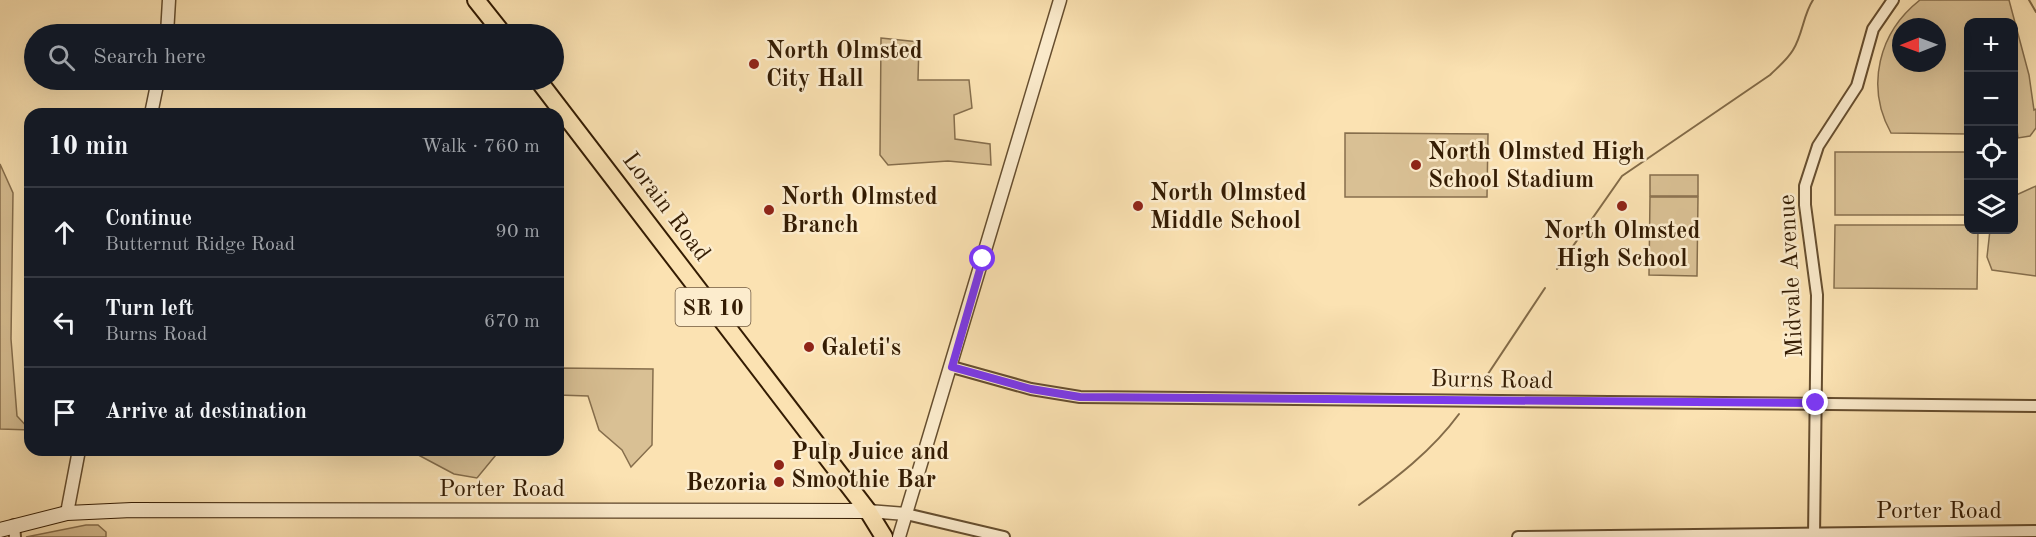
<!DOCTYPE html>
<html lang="en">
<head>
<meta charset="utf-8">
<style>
  :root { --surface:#171b24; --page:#20242c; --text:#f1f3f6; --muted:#9ea1a6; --line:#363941 }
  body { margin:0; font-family:"Old Standard TT",serif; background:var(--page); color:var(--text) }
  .controls { position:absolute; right:18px; top:18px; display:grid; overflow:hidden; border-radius:12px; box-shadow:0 6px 24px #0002 }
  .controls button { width:54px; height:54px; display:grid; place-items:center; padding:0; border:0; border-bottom:2px solid var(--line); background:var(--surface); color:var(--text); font:30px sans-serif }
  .compass { position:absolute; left:1892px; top:18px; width:54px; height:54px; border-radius:50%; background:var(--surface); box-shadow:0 6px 24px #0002; rotate:269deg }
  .stop { position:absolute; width:18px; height:18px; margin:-14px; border:4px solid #7c3aed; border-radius:50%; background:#fff }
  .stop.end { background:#7c3aed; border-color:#fff; box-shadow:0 2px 6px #0008 }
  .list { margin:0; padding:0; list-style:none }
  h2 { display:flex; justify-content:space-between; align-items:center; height:78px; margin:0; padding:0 24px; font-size:26px }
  h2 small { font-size:20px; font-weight:400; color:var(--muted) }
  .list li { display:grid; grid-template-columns:39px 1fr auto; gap:18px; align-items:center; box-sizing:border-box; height:90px; padding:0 24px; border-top:2px solid var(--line) }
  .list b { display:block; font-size:22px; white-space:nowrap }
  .list p { margin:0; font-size:20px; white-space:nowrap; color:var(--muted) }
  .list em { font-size:20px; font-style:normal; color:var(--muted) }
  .icon { flex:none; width:33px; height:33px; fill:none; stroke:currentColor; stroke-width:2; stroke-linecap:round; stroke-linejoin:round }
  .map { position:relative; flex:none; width:2036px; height:537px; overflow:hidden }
  .search { position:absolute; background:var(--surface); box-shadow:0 6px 24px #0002; left:24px; top:24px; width:540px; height:66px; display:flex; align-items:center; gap:15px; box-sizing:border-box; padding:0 21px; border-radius:33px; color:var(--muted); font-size:22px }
  .panel { position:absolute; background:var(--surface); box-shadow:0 6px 24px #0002; left:24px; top:108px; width:540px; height:348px; border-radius:18px }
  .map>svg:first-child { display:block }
</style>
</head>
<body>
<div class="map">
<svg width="2036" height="537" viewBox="0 0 2036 537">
  <rect width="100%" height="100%" fill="#fbe2b2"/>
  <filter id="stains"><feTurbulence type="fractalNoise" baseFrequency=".00333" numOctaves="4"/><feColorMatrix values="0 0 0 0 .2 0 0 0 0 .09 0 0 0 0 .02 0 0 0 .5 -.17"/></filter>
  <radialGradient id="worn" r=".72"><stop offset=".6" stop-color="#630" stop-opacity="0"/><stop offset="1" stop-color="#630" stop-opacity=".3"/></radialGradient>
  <g fill="#d9c094" stroke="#866e4c" stroke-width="1.5" fill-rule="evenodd">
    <path d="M1920,0H2009L2029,75L2034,110L2036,109V128L2030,136L2018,138L2017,130H2014V22H1968V134L1891,133C1865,86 1879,32 1920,0ZM1901,27H1937V63H1901Z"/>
    <polygon points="881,38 919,42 918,80 969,80 972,108 954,115 955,139 990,144 991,165 948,161 888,165 880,155"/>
    <polygon points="1345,133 1488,134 1487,197 1345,197"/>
    <rect x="1835" y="152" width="133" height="63"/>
    <polygon points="0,164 13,193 11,339 17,416 30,430 0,429"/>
    <rect x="1650" y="175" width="48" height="21"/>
    <polygon points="2036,186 2036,276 1992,270 1987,257 1990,230 2014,230 2014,196"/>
    <polygon points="1650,197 1698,197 1697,276 1649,275"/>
    <polygon points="1835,225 1968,225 1968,230 1978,230 1977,289 1834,288"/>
    <polygon points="558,368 653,369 652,445 631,467 622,450 599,430 588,396 558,395"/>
    <polygon points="409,450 500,450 477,478 454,474"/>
    <polygon points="86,525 98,525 106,532 106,537 26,537"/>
  </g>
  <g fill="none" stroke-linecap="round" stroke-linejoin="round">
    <g stroke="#836b48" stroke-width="2">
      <polyline points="2029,0 2036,12"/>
      <path d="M1557,269L1622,176L1770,75C1778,67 1787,60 1793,50C1803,34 1803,15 1813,0"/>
      <polyline points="1478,389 1545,288"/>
      <path d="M1359,505C1396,478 1432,451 1459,414"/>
    </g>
    <g stroke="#664e2f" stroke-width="14">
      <g id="minor">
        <polyline points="952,367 1031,389 1080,397 2036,406"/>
        <polyline points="906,514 1004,537"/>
        <polyline points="14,525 15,537"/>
        <polyline points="1518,537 2036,531"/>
        <polyline points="1814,537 1817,295 1805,205 1805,186 1818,146 1857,86 1873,29 1893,0"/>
      </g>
    </g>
    <g stroke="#664e2f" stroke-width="15">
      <g id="tertiary">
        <polyline points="167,34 169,0"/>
        <polyline points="151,114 158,80"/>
        <polyline points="868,511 906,514"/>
        <polyline points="67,513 79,450"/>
        <polyline points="899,537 1060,0"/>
      </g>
    </g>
    <g stroke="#341c03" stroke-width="16">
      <polyline id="secondary" points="0,530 67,513 132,510 868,511"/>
    </g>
    <g stroke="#341c03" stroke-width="20">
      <g id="primary">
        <polyline points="476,0 503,34"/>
        <polyline points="538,80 868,511 884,537"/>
      </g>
    </g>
    <use href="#minor" stroke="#fceccd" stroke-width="10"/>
    <use href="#tertiary" stroke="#fceccd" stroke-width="12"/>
    <use href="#secondary" stroke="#fceccd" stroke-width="14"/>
    <use href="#primary" stroke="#fbe2b2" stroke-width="16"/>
  </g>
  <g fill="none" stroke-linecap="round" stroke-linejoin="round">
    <polyline stroke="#7c3aed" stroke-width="8" points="983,259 952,367 1031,389 1080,397 1816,403"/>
  </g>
  <g fill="#8f2418" stroke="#fceccd" stroke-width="2">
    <circle cx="754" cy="64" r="6"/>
    <circle cx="1416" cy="165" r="6"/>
    <circle cx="1138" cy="206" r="6"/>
    <circle cx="1622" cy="206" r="6"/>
    <circle cx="769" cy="210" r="6"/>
    <circle cx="809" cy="347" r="6"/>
    <circle cx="779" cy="465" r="6"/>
    <circle cx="779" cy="482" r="6"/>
  </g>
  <g text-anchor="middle" stroke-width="5" stroke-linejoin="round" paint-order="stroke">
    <rect fill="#fceccd" stroke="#705a40" stroke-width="1.5" x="675.5" y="288" width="75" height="38" rx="4.5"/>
    <g font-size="22" font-weight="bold" fill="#341c03">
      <text x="713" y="315">SR 10</text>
    </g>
    <g font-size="24" font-weight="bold" fill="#341c03" stroke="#fceccd" text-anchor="start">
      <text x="766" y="58">North Olmsted<tspan x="766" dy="28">City Hall</tspan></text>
      <text x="1428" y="159">North Olmsted High<tspan x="1428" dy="28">School Stadium</tspan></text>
      <text x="1150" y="200">North Olmsted<tspan x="1150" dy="28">Middle School</tspan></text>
      <text x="781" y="204">North Olmsted<tspan x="781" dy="28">Branch</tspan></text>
      <text x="1622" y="238" text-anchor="middle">North Olmsted<tspan x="1622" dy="28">High School</tspan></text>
      <text x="821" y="355">Galeti's</text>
      <text x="791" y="459">Pulp Juice and<tspan x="791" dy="28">Smoothie Bar</tspan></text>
      <text x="767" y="490" text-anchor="end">Bezoria</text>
    </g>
    <g font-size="24" fill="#341c03" stroke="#fceccd">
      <text transform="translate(667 206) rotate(53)" y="8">Lorain Road</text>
      <text transform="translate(1790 276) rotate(-93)" y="8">Midvale Avenue</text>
      <text transform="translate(1492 379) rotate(1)" y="8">Burns Road</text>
      <text x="502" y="496">Porter Road</text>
      <text x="1939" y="518">Porter Road</text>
    </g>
  </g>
  <rect width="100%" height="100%" filter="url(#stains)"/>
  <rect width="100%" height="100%" fill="url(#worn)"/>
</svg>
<div class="controls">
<button>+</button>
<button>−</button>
<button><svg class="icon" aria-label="locate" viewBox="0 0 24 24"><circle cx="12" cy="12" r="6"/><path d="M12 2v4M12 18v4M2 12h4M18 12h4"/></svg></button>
<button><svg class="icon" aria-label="layers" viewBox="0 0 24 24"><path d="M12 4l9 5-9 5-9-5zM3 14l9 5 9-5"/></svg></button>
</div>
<svg class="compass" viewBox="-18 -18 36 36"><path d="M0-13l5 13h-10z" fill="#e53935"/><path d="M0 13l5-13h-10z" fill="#9ea1a6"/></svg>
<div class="stop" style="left:983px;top:259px"></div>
<div class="stop end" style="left:1816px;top:403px"></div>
<div class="search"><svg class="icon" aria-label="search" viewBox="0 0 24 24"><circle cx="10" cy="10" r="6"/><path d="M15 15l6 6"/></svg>Search here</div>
<section class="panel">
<h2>10 min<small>Walk · 760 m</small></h2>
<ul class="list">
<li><svg class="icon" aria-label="ahead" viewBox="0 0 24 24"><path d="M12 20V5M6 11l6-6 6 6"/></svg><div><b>Continue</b><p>Butternut Ridge Road</p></div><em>90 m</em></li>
<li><svg class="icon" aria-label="left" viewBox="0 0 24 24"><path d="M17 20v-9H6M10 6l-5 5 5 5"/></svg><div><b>Turn left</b><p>Burns Road</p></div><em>670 m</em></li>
<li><svg class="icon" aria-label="arrive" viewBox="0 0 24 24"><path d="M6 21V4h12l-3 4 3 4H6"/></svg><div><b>Arrive at destination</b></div></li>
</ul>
</section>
</div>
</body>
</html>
